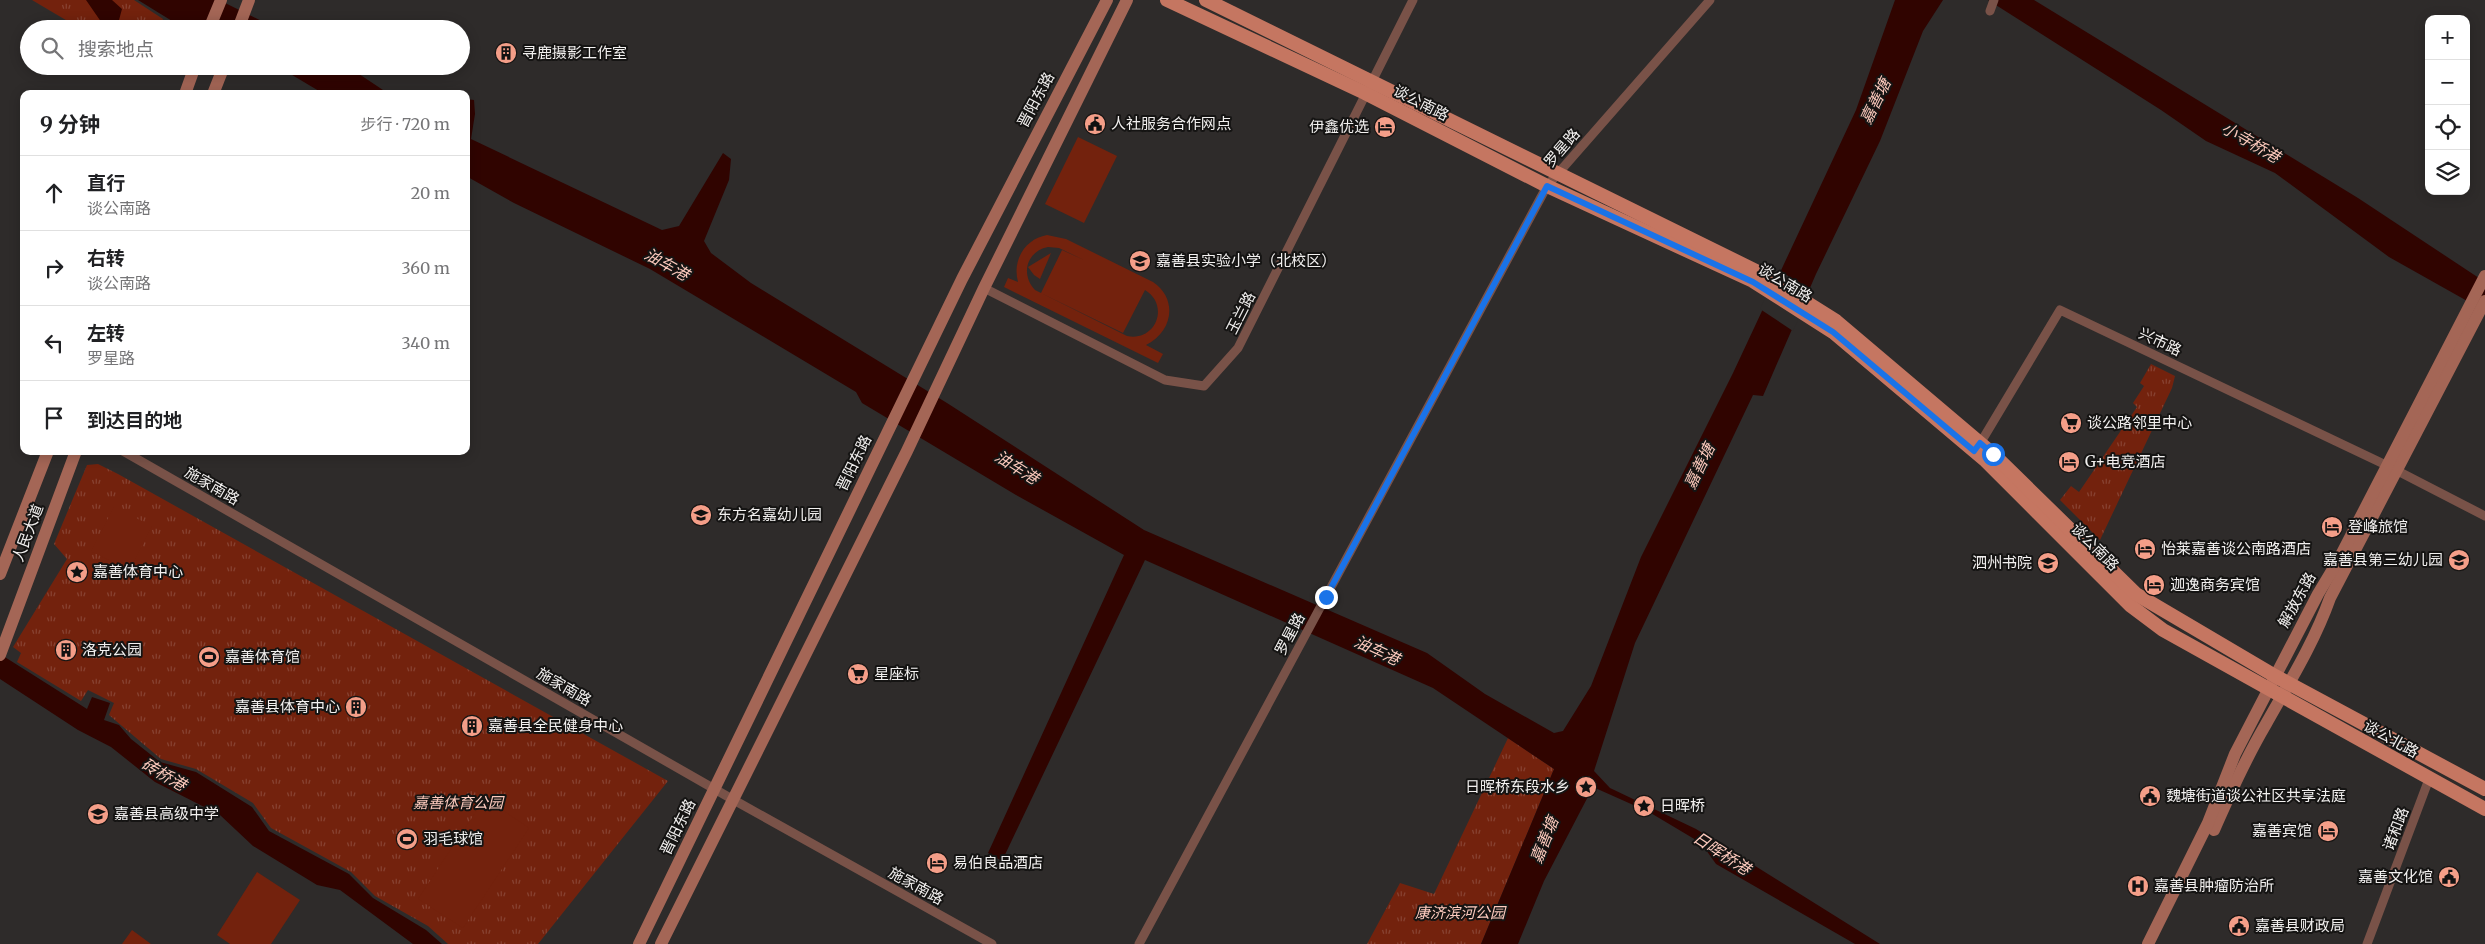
<!DOCTYPE html>
<html lang="zh">
<head>
<meta charset="utf-8">
<style>
  :root { --surface:#fff; --page:#f2f2f2; --text:#202124; --muted:#757577; --line:#e0e0e0 }
  body { margin:0; font-family:Merriweather,"Noto Sans SC",serif; background:var(--page); color:var(--text) }
  .controls { position:absolute; right:15px; top:15px; display:grid; overflow:hidden; border-radius:10px; box-shadow:0 2px 12px #0003 }
  .controls button { width:45px; height:45px; display:grid; place-items:center; padding:0; border:0; border-bottom:1px solid var(--line); background:var(--surface); color:var(--text); font:25px sans-serif }
  .stop { position:absolute; width:15px; height:15px; margin:-11px; border:4px solid #1a73e8; border-radius:50%; background:#fff }
  .stop.end { background:#1a73e8; border-color:#fff; box-shadow:0 1px 5px #0008 }
  .list { margin:0; padding:0; list-style:none }
  h2 { display:flex; justify-content:space-between; align-items:center; height:65px; margin:0; padding:0 20px; font-size:21px }
  h2 small { font-size:16px; font-weight:400; color:var(--muted) }
  .list li { display:grid; grid-template-columns:32px 1fr auto; gap:15px; align-items:center; box-sizing:border-box; height:75px; padding:0 20px; border-top:1px solid var(--line) }
  .list b { display:block; font-size:19px; white-space:nowrap }
  .list p { margin:0; font-size:16px; white-space:nowrap; color:var(--muted) }
  .list em { font-size:16px; font-style:normal; color:var(--muted) }
  .icon { flex:none; width:28px; height:28px; fill:none; stroke:currentColor; stroke-width:2; stroke-linecap:round; stroke-linejoin:round }
  .map { position:relative; flex:none; width:2485px; height:944px; overflow:hidden }
  .search { position:absolute; background:var(--surface); box-shadow:0 2px 12px #0003; left:20px; top:20px; width:450px; height:55px; display:flex; align-items:center; gap:12px; box-sizing:border-box; padding:0 18px; border-radius:28px; color:var(--muted); font-size:19px }
  .panel { position:absolute; background:var(--surface); box-shadow:0 2px 12px #0003; left:20px; top:90px; width:450px; height:365px; border-radius:10px }
  .map>svg:first-child { display:block }
</style>
</head>
<body>
<div class="map">
<svg width="2485" height="944" viewBox="0 0 2485 944">
  <defs>
    <pattern id="grass-tufts" width="24" height="20" patternUnits="userSpaceOnUse" patternTransform="scale(1.25)"><rect width="24" height="20" fill="#73220d"/><path d="M3 7l-1-3M5 7V3M7 7l1-3M15 17l-1-3M17 17v-4M19 17l1-3" fill="none" stroke="#874231"/></pattern>
  </defs>
  <rect width="100%" height="100%" fill="#2e2b2a"/>
  <g fill="url(#grass-tufts)">
    <polygon points="32,0 134,0 163,19 159,29 81,29"/>
    <polygon points="118,66 144,66 140,75"/>
    <polygon points="2151,364 2175,376 2172,388 2100,540 2060,500 2071,486 2079,492 2137,407 2133,403 2144,386 2140,383"/>
    <polygon points="98,464 118,474 668,781 538,944 448,944 428,926 375,896 351,872 271,828 253,803 196,769 161,759 109,715 114,703 88,690 81,701 17,662 21,653 13,647 67,559 54,544 87,465"/>
    <polygon points="1508,738 1554,769 1481,944 1367,944 1400,883 1434,894"/>
  </g>
  <g fill="#73220d" fill-rule="evenodd">
    <polygon points="1078,137 1117,156 1084,223 1045,204"/>
    <path d="M1047,235L1066,239L1153,282C1179,300 1172,332 1146,345L1163,354L1158,363L1004,287L1008,278L1018,282C1012,260 1025,239 1047,235ZM1048,247L1059,248L1084,260L1062,250L1041,293L1123,333L1145,290C1170,305 1156,342 1127,336L1035,290C1020,274 1027,251 1048,247Z"/>
    <polygon points="1051,253 1040,279 1034,275 1028,267"/>
    <polygon points="114,507 152,526 129,571 91,551"/>
    <polygon points="485,798 529,828 463,928 418,899"/>
    <polygon points="257,872 300,900 271,944 230,944 217,935"/>
    <polygon points="132,930 151,944 122,944"/>
  </g>
  <g fill="#300400">
    <polygon points="86,0 112,0 122,9 119,20 125,29 106,29"/>
    <polygon points="138,0 219,0 278,29 185,29"/>
    <polygon points="1895,0 1943,0 1923,31 1880,141 1816,274 1763,396 1753,395 1635,643 1594,771 1610,788 1696,829 1880,944 1855,944 1716,864 1701,843 1649,812 1593,787 1544,881 1518,944 1481,944 1554,769 1433,688 1145,560 1002,861 988,853 1124,555 1016,495 862,403 856,392 650,269 514,203 466,176 466,99 474,100 475,114 471,139 662,230 679,226 723,153 731,159 729,180 704,241 711,253 751,283 947,403 1144,530 1427,653 1485,694 1554,733 1563,731 1591,686 1641,557 1733,373 1856,110"/>
    <polygon points="1988,0 2034,0 2358,198 2485,282 2485,311 2389,257 2275,173 2206,141 2161,110"/>
    <polygon points="277,66 347,66 389,94 324,94"/>
    <polygon points="0,654 87,709 92,697 110,703 104,720 119,725 131,739 160,762 196,772 252,807 269,831 349,874 373,898 426,930 442,944 413,944 340,890 317,885 253,846 220,815 155,782 111,747 78,730 0,679"/>
  </g>
  <polygon fill="#2e2b2a" points="1779,270 1811,291 1793,331 1760,309"/>
  <g fill="none" stroke-linecap="round" stroke-linejoin="round">
    <g stroke="#795248" stroke-width="9">
      <polyline points="1990,11 1994,0"/>
      <polyline points="984,288 1165,380 1204,386 1238,348 1413,0"/>
      <polyline points="1978,447 2060,310 2388,466 2485,516"/>
      <polyline points="123,451 732,799 992,944"/>
      <polyline points="1139,944 1547,186 1710,0"/>
      <polyline points="2367,944 2429,779"/>
    </g>
    <g stroke="#a46656" stroke-width="12">
      <polyline points="209,29 221,0"/>
      <polyline points="238,29 249,0"/>
      <polyline points="185,94 195,66"/>
      <polyline points="213,94 224,66"/>
      <polyline points="0,574 48,451"/>
      <polyline points="0,655 76,451"/>
      <path d="M2214,830C2230,794 2246,758 2266,724C2289,683 2314,643 2330,598L2485,301"/>
      <polyline points="639,944 962,279 1107,0"/>
      <polyline points="661,944 907,451 984,288 1127,0"/>
      <polyline points="2148,944 2208,823 2235,754 2318,594 2339,559 2485,276"/>
    </g>
    <g stroke="#c57661" stroke-width="14">
      <polyline points="1167,0 1365,93 1547,186 1753,281 1833,332 1986,461 2131,606 2163,630 2485,809"/>
      <polyline points="1206,0 1758,272 1836,321 1993,454 2136,594 2275,676 2485,789"/>
    </g>
  </g>
  <g fill="none" stroke-linecap="round" stroke-linejoin="round">
    <polyline stroke="#1a73e8" stroke-width="6" points="1326,597 1547,186 1753,282 1833,332 1974,451 1980,443 1993,454"/>
  </g>
  <defs>
    <g id="building-disc" transform="scale(1.125)"><circle r="9.5" fill="#f49e88" stroke="#151413"/><path d="M-4-6H4V6H1V3H-1V6H-4ZM-2.5-4.3h1.7v1.8h-1.7ZM.8-4.3h1.7v1.8H.8ZM-2.5-1h1.7V.8h-1.7ZM.8-1h1.7V.8H.8Z" fill="#111"/></g>
    <g id="civic-disc" transform="scale(1.125)"><circle r="9.5" fill="#f49e88" stroke="#151413"/><path d="M-.6-6.5H3V-4.5H.6V-3L4-1V1h2V6H-6V1h2V-1L-.6-3ZM-1.2 2.5V6h2.4V2.5Z" fill="#111"/></g>
    <g id="hotel-disc" transform="scale(1.125)"><circle r="9.5" fill="#f49e88" stroke="#151413"/><path d="M-6-4.5h1.5V1H6V5H4.5V3h-9V5H-6ZM-4 0a1.8 1.8 0 1 1 3.6 0ZM.5 0V-2.5h3Q6-2.5 6 0Z" fill="#111"/></g>
    <g id="school-disc" transform="scale(1.125)"><circle r="9.5" fill="#f49e88" stroke="#151413"/><path d="M0-5L7-2L0 1L-7-2ZM-4 1L0 2.5L4 1V4Q0 6-4 4Z" fill="#111"/></g>
    <g id="supermarket-disc" transform="scale(1.125)"><circle r="9.5" fill="#f49e88" stroke="#151413"/><path d="M-6-5.5h2.5l.6 2H6L4.5 2H-2.5L-4.4-4H-6ZM-1.5 3.2a1.3 1.3 0 1 0 .1 0ZM3 3.2a1.3 1.3 0 1 0 .1 0Z" fill="#111"/></g>
    <g id="sight-disc" transform="scale(1.125)"><circle r="9.5" fill="#f49e88" stroke="#151413"/><path d="M0-6L1.8-2.2L6-1.7L2.9 1.2L3.7 5.4L0 3.3L-3.7 5.4L-2.9 1.2L-6-1.7L-1.8-2.2Z" fill="#111"/></g>
    <g id="stadium-disc" transform="scale(1.125)"><circle r="9.5" fill="#f49e88" stroke="#151413"/><path d="M0-5a6.5 5 0 1 0 0 10a6.5 5 0 1 0 0-10ZM-3.5-1.8h7v3.6h-7Z" fill="#111"/></g>
    <g id="hospital-disc" transform="scale(1.125)"><circle r="9.5" fill="#f49e88" stroke="#151413"/><path d="M-5-5h3v3.5h4V-5h3V5h-3V1.5h-4V5h-3Z" fill="#111"/></g>
  </defs>
  <g fill-rule="evenodd">
    <use href="#building-disc" x="506" y="53"/>
    <use href="#civic-disc" x="1095" y="124"/>
    <use href="#hotel-disc" x="1385" y="127"/>
    <use href="#school-disc" x="1140" y="261"/>
    <use href="#supermarket-disc" x="2071" y="423"/>
    <use href="#hotel-disc" x="2069" y="462"/>
    <use href="#school-disc" x="701" y="515"/>
    <use href="#hotel-disc" x="2332" y="527"/>
    <use href="#hotel-disc" x="2145" y="549"/>
    <use href="#school-disc" x="2459" y="560"/>
    <use href="#school-disc" x="2048" y="563"/>
    <use href="#sight-disc" x="77" y="572"/>
    <use href="#hotel-disc" x="2154" y="585"/>
    <use href="#building-disc" x="66" y="650"/>
    <use href="#stadium-disc" x="209" y="657"/>
    <use href="#supermarket-disc" x="858" y="674"/>
    <use href="#building-disc" x="356" y="707"/>
    <use href="#building-disc" x="472" y="726"/>
    <use href="#sight-disc" x="1586" y="787"/>
    <use href="#civic-disc" x="2150" y="796"/>
    <use href="#sight-disc" x="1644" y="806"/>
    <use href="#school-disc" x="98" y="814"/>
    <use href="#hotel-disc" x="2328" y="831"/>
    <use href="#stadium-disc" x="407" y="839"/>
    <use href="#hotel-disc" x="937" y="863"/>
    <use href="#civic-disc" x="2449" y="877"/>
    <use href="#hospital-disc" x="2138" y="886"/>
    <use href="#civic-disc" x="2239" y="926"/>
  </g>
  <g text-anchor="middle" stroke-width="4" stroke-linejoin="round" paint-order="stroke">
    <g font-size="15" fill="#f2f0ef" stroke="#151413" text-anchor="start">
      <text x="522" y="58">寻鹿摄影工作室</text>
      <text x="1111" y="129">人社服务合作网点</text>
      <text x="1369" y="132" text-anchor="end">伊鑫优选</text>
      <text x="1156" y="266">嘉善县实验小学（北校区）</text>
      <text x="2087" y="428">谈公路邻里中心</text>
      <text x="2085" y="467">G+电竞酒店</text>
      <text x="717" y="520">东方名嘉幼儿园</text>
      <text x="2348" y="532">登峰旅馆</text>
      <text x="2161" y="554">怡莱嘉善谈公南路酒店</text>
      <text x="2443" y="565" text-anchor="end">嘉善县第三幼儿园</text>
      <text x="2032" y="568" text-anchor="end">泗州书院</text>
      <text x="93" y="577">嘉善体育中心</text>
      <text x="2170" y="590">迦逸商务宾馆</text>
      <text x="82" y="655">洛克公园</text>
      <text x="225" y="662">嘉善体育馆</text>
      <text x="874" y="679">星座标</text>
      <text x="340" y="712" text-anchor="end">嘉善县体育中心</text>
      <text x="488" y="731">嘉善县全民健身中心</text>
      <text x="1570" y="792" text-anchor="end">日晖桥东段水乡</text>
      <text x="2166" y="801">魏塘街道谈公社区共享法庭</text>
      <text x="1660" y="811">日晖桥</text>
      <text x="114" y="819">嘉善县高级中学</text>
      <text x="2312" y="836" text-anchor="end">嘉善宾馆</text>
      <text x="423" y="844">羽毛球馆</text>
      <text x="953" y="868">易伯良品酒店</text>
      <text x="2433" y="882" text-anchor="end">嘉善文化馆</text>
      <text x="2154" y="891">嘉善县肿瘤防治所</text>
      <text x="2255" y="931">嘉善县财政局</text>
    </g>
    <g font-size="15" fill="#f2f0ef" stroke="#151413">
      <text transform="translate(1036 100) rotate(-62)" y="5">晋阳东路</text>
      <text transform="translate(1421 103) rotate(27)" y="5">谈公南路</text>
      <text transform="translate(1562 148) rotate(-49)" y="5">罗星路</text>
      <text transform="translate(1785 283) rotate(31)" y="5">谈公南路</text>
      <text transform="translate(1241 313) rotate(-63)" y="5">玉兰路</text>
      <text transform="translate(2160 342) rotate(25)" y="5">兴市路</text>
      <text transform="translate(854 463) rotate(-64)" y="5">晋阳东路</text>
      <text transform="translate(212 486) rotate(30)" y="5">施家南路</text>
      <text transform="translate(28 533) rotate(-69)" y="5">人民大道</text>
      <text transform="translate(2095 547) rotate(45)" y="5">谈公南路</text>
      <text transform="translate(2297 600) rotate(-61)" y="5">解放东路</text>
      <text transform="translate(1290 634) rotate(-62)" y="5">罗星路</text>
      <text transform="translate(564 687) rotate(30)" y="5">施家南路</text>
      <text transform="translate(2391 739) rotate(29)" y="5">谈公北路</text>
      <text transform="translate(678 827) rotate(-64)" y="5">晋阳东路</text>
      <text transform="translate(2396 829) rotate(-69)" y="5">诸和路</text>
      <text transform="translate(916 886) rotate(29)" y="5">施家南路</text>
    </g>
    <g font-size="15" font-style="italic" fill="#fecbbe" stroke="#151413">
      <text x="458" y="808">嘉善体育公园</text>
      <text x="1460" y="918">康济滨河公园</text>
    </g>
    <g font-size="16" font-style="italic" fill="#fcc9bc" stroke="#151413">
      <text transform="translate(1875 101) rotate(-64)" y="6">嘉善塘</text>
      <text transform="translate(2251 142) rotate(30)" y="6">小寺桥港</text>
      <text transform="translate(667 264) rotate(29)" y="6">油车港</text>
      <text transform="translate(1699 466) rotate(-64)" y="6">嘉善塘</text>
      <text transform="translate(1017 467) rotate(32)" y="6">油车港</text>
      <text transform="translate(1377 650) rotate(25)" y="6">油车港</text>
      <text transform="translate(164 774) rotate(30)" y="6">砖桥港</text>
      <text transform="translate(1544 840) rotate(-68)" y="6">嘉善塘</text>
      <text transform="translate(1722 853) rotate(33)" y="6">日晖桥港</text>
    </g>
  </g>
</svg>
<div class="controls">
<button>+</button>
<button>−</button>
<button><svg class="icon" aria-label="locate" viewBox="0 0 24 24"><circle cx="12" cy="12" r="6"/><path d="M12 2v4M12 18v4M2 12h4M18 12h4"/></svg></button>
<button><svg class="icon" aria-label="layers" viewBox="0 0 24 24"><path d="M12 4l9 5-9 5-9-5zM3 14l9 5 9-5"/></svg></button>
</div>
<div class="stop" style="left:1993px;top:454px"></div>
<div class="stop end" style="left:1326px;top:597px"></div>
<div class="search"><svg class="icon" aria-label="search" viewBox="0 0 24 24"><circle cx="10" cy="10" r="6"/><path d="M15 15l6 6"/></svg>搜索地点</div>
<section class="panel">
<h2>9 分钟<small>步行 · 720 m</small></h2>
<ul class="list">
<li><svg class="icon" aria-label="ahead" viewBox="0 0 24 24"><path d="M12 20V5M6 11l6-6 6 6"/></svg><div><b>直行</b><p>谈公南路</p></div><em>20 m</em></li>
<li><svg class="icon" aria-label="right" viewBox="0 0 24 24"><path d="M7 20v-9h11M14 6l5 5-5 5"/></svg><div><b>右转</b><p>谈公南路</p></div><em>360 m</em></li>
<li><svg class="icon" aria-label="left" viewBox="0 0 24 24"><path d="M17 20v-9H6M10 6l-5 5 5 5"/></svg><div><b>左转</b><p>罗星路</p></div><em>340 m</em></li>
<li><svg class="icon" aria-label="arrive" viewBox="0 0 24 24"><path d="M6 21V4h12l-3 4 3 4H6"/></svg><div><b>到达目的地</b></div></li>
</ul>
</section>
</div>
</body>
</html>
